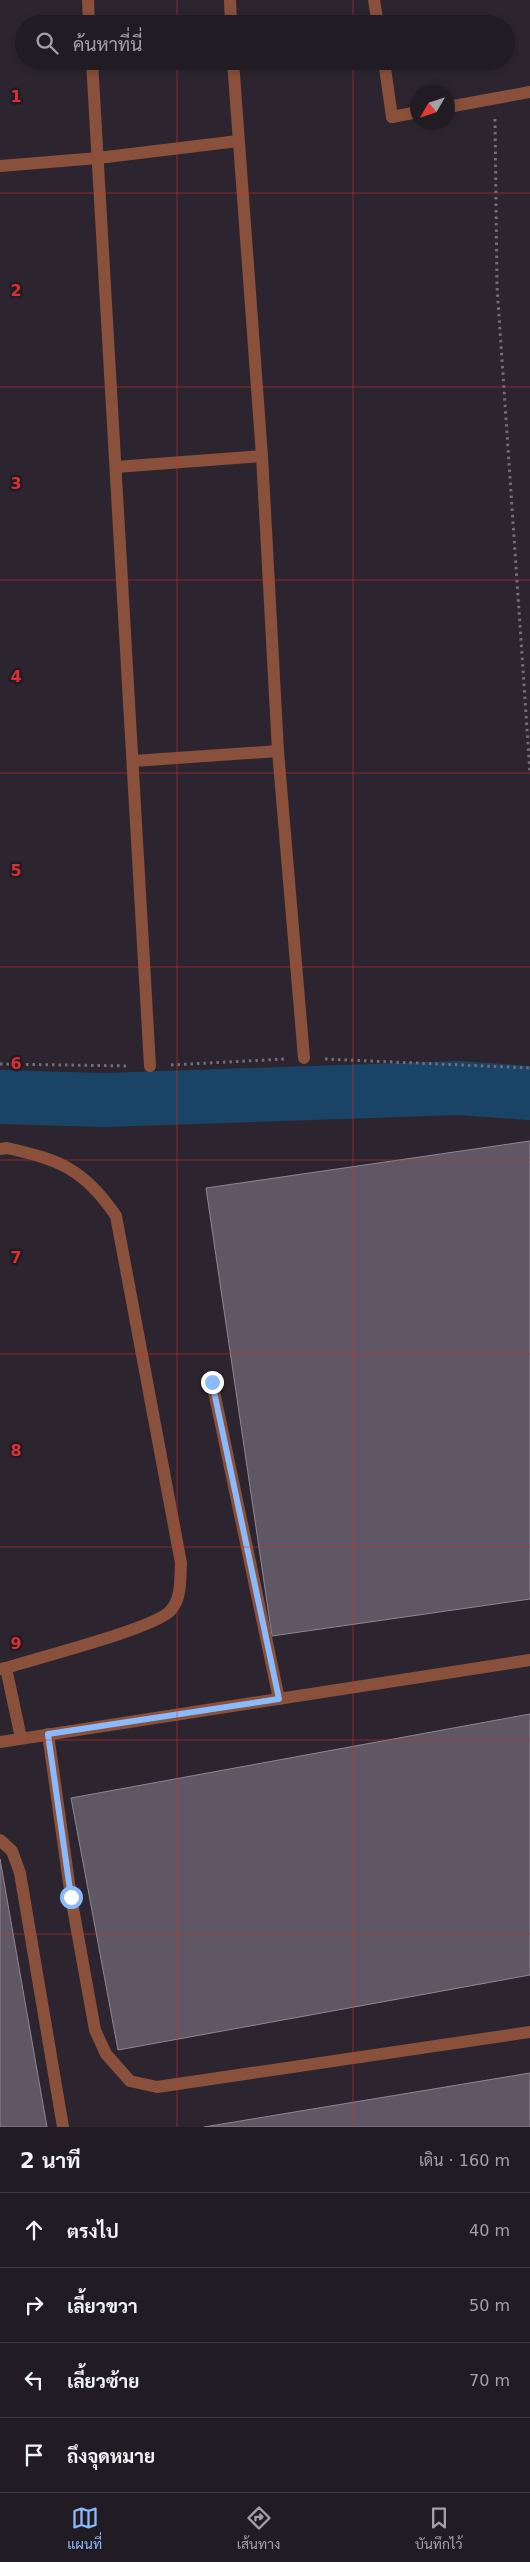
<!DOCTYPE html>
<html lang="th">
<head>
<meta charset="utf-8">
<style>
  :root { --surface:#211c23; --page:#29252b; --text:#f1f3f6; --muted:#a2a1a6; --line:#3e3a41; --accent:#8abafc }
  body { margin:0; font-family:"DejaVu Sans",Sarabun,sans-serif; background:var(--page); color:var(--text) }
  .compass { position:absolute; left:410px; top:85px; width:45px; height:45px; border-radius:50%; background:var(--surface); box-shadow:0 2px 8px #0003; rotate:231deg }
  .stop { position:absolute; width:15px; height:15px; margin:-11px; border:4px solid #8abafc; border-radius:50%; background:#fff }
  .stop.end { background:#8abafc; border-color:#fff; box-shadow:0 1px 5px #0008 }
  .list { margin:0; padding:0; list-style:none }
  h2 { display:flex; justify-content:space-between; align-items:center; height:65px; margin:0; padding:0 20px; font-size:21px }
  h2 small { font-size:16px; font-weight:400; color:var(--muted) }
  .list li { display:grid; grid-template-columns:32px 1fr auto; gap:15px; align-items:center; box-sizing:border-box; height:75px; padding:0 20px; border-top:1px solid var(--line) }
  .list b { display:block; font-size:19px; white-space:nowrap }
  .list em { font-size:16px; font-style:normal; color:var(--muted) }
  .icon { flex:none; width:28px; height:28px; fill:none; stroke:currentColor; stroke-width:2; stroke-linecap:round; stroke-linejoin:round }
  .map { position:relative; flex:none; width:530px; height:2127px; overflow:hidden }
  .search { position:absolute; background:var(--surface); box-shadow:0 2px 8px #0003; left:15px; right:15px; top:15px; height:55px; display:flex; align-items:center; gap:12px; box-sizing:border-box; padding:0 18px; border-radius:28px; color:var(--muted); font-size:19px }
  .sheet { height:365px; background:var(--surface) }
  nav { display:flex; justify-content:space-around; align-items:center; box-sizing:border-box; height:70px; border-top:1px solid var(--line); background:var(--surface); font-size:14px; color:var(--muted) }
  nav a { display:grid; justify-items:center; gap:2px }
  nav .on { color:var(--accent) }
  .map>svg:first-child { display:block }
</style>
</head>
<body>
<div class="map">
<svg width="530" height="2127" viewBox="0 0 530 2127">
  <rect width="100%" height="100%" fill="#2c252f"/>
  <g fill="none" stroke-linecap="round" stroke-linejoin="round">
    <polyline stroke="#194465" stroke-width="54" points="0,1097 105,1100 458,1088 530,1093"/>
  </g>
  <g fill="#5f5763" stroke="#8f8693">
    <polygon points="530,1141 530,1599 272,1636 206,1188"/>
    <polygon points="530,1714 530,1975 118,2050 71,1798"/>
    <polygon points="0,1859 47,2127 0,2127"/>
    <polygon points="530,2073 530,2127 204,2127"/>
  </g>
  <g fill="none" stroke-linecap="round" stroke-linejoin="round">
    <g stroke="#736d76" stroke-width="3" stroke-dasharray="2.5 4" stroke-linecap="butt">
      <polyline points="495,119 497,286 530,773"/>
      <polyline points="325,1059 530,1068"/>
      <polyline points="0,1064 129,1066"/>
      <polyline points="171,1065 284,1059"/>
    </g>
    <g stroke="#89513b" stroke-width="12">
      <polyline points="374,0 378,24"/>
      <polyline points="384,61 392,117"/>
      <path d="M0,1149L7,1148C60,1160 84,1169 116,1216L181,1563C180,1579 182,1599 170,1611C153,1629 36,1658 6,1668"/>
      <polyline points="212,1382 279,1699"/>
      <polyline points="0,1669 6,1668 21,1738"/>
      <polyline points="48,1734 71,1897 95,2030 106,2054 130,2081 157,2087 530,2032"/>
      <polyline points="0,1840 12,1851 20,1873 63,2127"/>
    </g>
    <g stroke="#89513b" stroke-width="12">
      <polyline points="88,0 89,24"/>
      <polyline points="230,0 231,24"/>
      <polyline points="92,61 150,1066"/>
      <polyline points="233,61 262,456 278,751 304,1058"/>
      <polyline points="448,107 530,92"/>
      <polyline points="392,117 418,112"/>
      <polyline points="0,166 98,158 238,141"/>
      <polyline points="116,467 262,456"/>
      <polyline points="133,761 278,751"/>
      <polyline points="0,1742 530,1660"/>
    </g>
  </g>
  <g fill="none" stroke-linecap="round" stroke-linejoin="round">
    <polyline stroke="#8abafc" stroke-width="6" points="71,1897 48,1734 279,1699 212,1382"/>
  </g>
  <path fill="none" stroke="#d73131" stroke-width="1" stroke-opacity="0.55" d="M177,0V24M353,0V24M177,61V2127M353,61V2127M0,193H530M0,387H530M0,580H530M0,773H530M0,967H530M0,1160H530M0,1354H530M0,1547H530M0,1740H530M0,1934H530"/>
  <g font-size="16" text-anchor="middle" font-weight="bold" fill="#d73131" stroke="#221b25" stroke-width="5" stroke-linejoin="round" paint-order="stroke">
    <text x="16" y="102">1</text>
    <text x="16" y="296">2</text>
    <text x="16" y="489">3</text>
    <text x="16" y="682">4</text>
    <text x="16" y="876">5</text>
    <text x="16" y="1069">6</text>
    <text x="16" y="1263">7</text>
    <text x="16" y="1456">8</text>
    <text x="16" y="1649">9</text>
  </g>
</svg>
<svg class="compass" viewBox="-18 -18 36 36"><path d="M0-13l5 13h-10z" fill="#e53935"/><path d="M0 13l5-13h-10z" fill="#a2a1a6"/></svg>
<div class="stop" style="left:71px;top:1897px"></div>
<div class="stop end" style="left:212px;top:1382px"></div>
<div class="search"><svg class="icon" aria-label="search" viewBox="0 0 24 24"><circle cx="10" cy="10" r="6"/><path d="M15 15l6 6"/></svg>ค้นหาที่นี่</div>
</div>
<section class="sheet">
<h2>2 นาที<small>เดิน · 160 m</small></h2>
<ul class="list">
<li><svg class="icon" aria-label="ahead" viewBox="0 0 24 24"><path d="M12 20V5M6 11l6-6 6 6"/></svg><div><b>ตรงไป</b></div><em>40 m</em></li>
<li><svg class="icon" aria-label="right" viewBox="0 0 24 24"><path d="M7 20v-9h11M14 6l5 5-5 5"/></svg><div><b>เลี้ยวขวา</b></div><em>50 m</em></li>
<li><svg class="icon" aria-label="left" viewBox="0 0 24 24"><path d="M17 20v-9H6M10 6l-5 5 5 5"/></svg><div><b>เลี้ยวซ้าย</b></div><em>70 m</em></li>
<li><svg class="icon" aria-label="arrive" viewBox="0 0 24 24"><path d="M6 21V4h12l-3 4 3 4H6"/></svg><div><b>ถึงจุดหมาย</b></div></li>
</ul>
</section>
<nav>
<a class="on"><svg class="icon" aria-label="map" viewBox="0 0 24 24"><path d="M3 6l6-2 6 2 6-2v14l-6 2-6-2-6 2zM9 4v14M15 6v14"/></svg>แผนที่</a>
<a><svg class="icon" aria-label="directions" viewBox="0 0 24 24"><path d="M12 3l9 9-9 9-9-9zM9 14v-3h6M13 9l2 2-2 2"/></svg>เส้นทาง</a>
<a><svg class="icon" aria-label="saved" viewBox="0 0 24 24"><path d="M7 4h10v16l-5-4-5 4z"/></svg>บันทึกไว้</a>
</nav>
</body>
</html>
